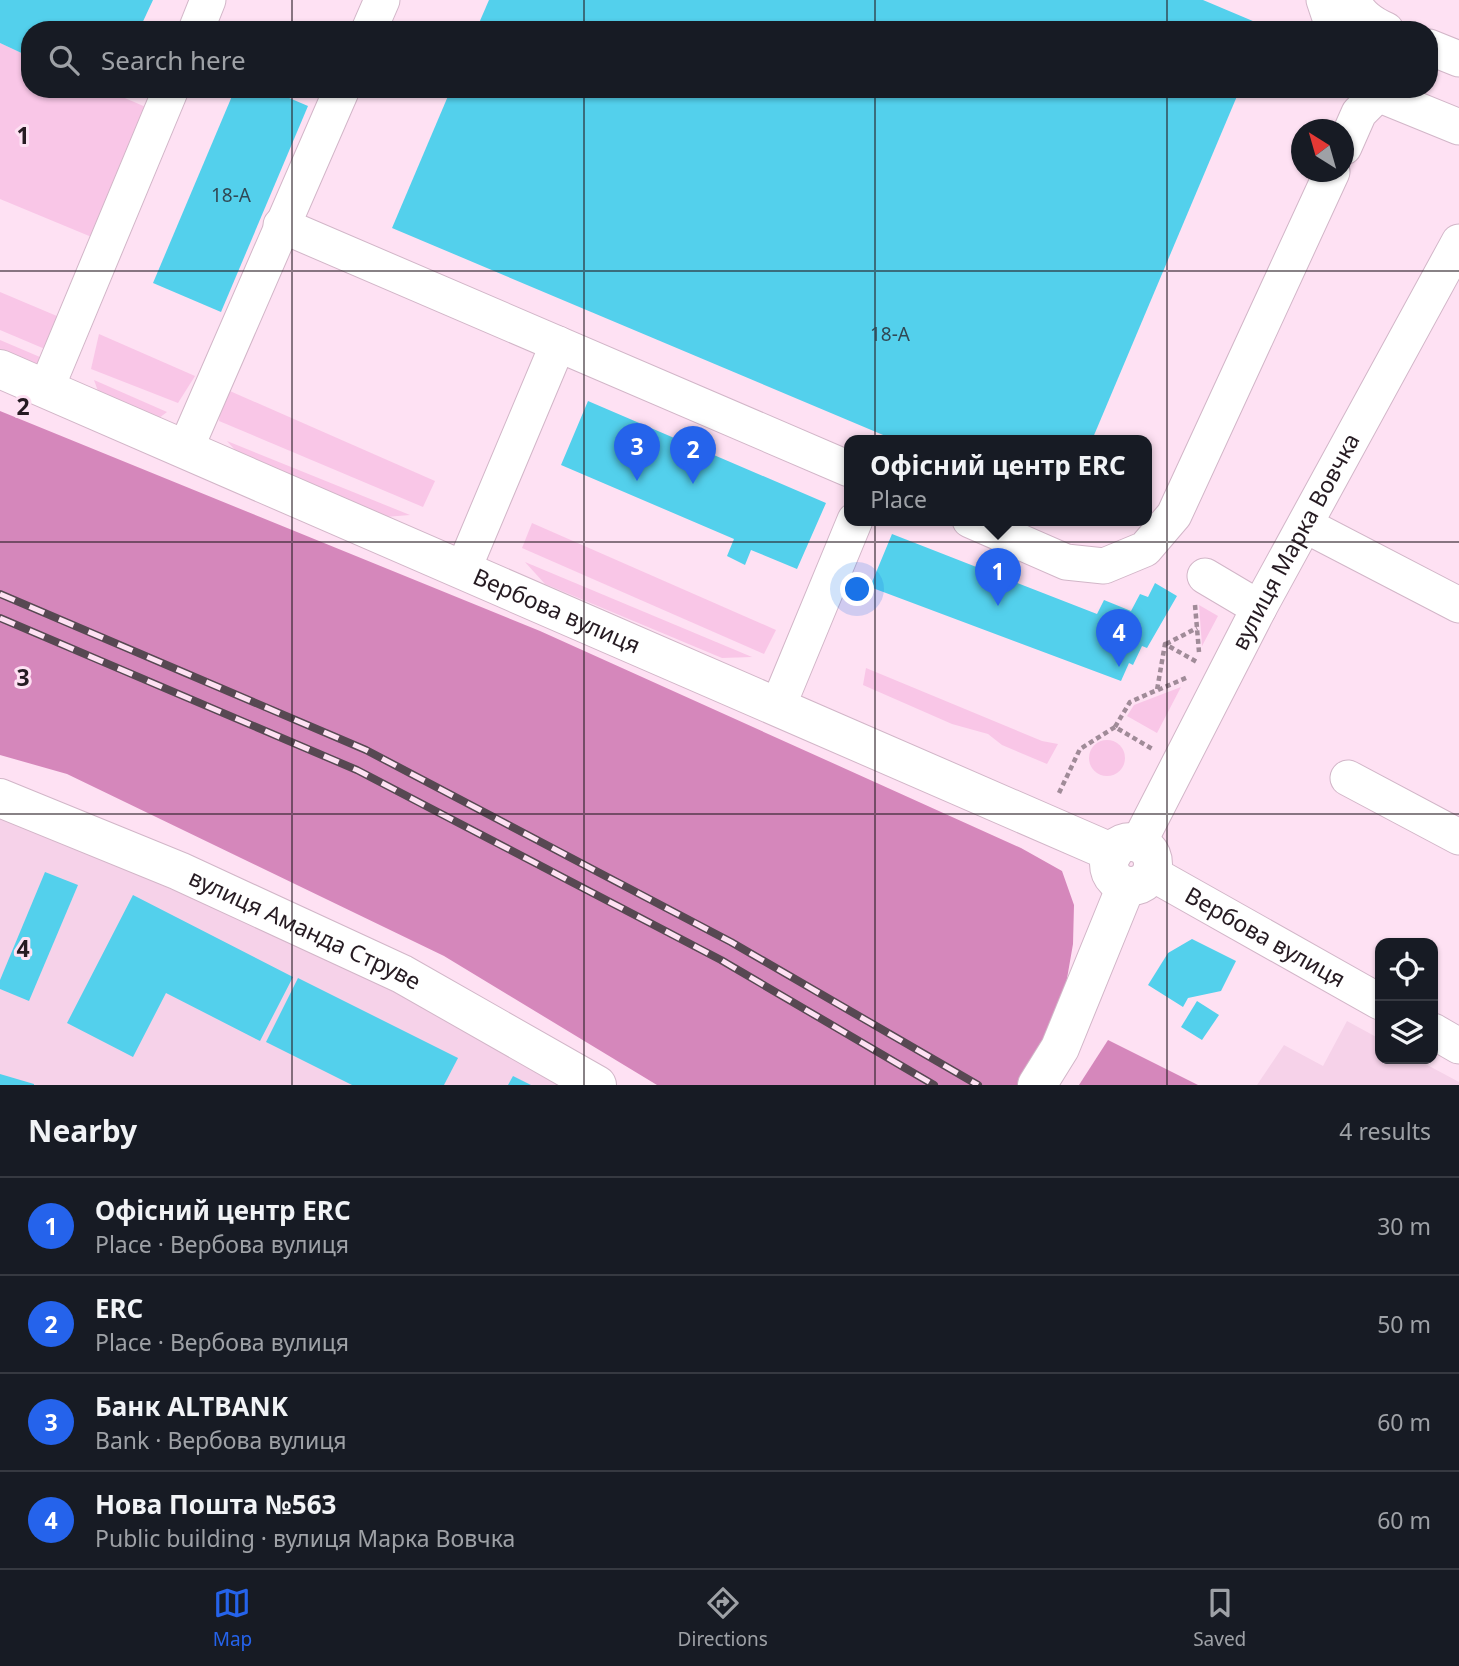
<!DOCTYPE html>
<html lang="en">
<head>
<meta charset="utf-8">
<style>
  :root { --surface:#171b24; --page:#242831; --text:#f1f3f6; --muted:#9ea1a6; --line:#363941; --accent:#2563eb }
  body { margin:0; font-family:"Noto Sans",sans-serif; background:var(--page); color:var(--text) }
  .controls { position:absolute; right:21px; bottom:21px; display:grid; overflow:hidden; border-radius:14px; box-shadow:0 2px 5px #0004 }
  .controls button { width:63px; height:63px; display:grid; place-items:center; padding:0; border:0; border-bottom:2px solid var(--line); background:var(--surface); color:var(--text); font:35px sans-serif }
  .compass { position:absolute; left:1291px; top:119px; width:63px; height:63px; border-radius:50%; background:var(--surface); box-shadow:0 2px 5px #0004; rotate:323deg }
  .you { position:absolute; left:858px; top:590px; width:24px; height:24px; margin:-18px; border:5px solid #fff; border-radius:50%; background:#1a73e8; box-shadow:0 0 0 10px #1a73e833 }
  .badge { display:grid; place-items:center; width:46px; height:46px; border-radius:50%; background:var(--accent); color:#fff; font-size:23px; font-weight:700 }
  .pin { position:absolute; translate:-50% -58px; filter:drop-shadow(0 2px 4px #0008) }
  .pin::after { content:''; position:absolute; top:37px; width:24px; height:21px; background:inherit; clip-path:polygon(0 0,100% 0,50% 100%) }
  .popup { position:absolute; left:844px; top:435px; width:308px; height:91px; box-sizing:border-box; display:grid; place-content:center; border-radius:14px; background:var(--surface); filter:drop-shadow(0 2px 5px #0005); font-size:23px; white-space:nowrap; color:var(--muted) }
  .popup b { font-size:26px; color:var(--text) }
  .popup::after { content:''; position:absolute; left:50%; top:100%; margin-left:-14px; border:14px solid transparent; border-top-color:var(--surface) }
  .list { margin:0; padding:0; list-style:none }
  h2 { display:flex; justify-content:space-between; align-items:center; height:91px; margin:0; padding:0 28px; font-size:30px }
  h2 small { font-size:23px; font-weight:400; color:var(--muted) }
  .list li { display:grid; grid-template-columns:46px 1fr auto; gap:21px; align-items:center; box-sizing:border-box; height:98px; padding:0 28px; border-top:2px solid var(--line) }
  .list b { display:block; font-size:26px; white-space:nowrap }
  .list p { margin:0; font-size:23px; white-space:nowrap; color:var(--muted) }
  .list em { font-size:23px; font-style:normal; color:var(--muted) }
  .icon { flex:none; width:38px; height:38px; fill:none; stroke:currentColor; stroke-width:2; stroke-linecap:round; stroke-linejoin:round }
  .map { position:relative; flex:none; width:1459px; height:1085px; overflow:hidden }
  .search { position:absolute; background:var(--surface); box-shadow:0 2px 5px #0004; left:21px; right:21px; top:21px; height:77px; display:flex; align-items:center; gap:18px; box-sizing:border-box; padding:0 24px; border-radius:28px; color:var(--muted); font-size:26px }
  .sheet { height:483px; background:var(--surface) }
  nav { display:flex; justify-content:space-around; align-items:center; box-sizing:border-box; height:98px; border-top:2px solid var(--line); background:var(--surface); font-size:19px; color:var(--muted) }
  nav a { display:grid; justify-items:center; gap:4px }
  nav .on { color:var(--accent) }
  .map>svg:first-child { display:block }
</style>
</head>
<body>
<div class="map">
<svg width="1459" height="1085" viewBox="0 0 1459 1085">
  <rect width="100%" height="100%" fill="#fee1f3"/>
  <g fill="#f6d2e9">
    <polygon points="0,817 13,819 396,989 564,1085 0,1085"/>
    <polygon points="1347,1021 1380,1039 1380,1059 1416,1059 1459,1082 1459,1085 1257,1085 1284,1045 1323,1066"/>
  </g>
  <g fill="#f9c6e7">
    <polygon points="0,43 30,57 30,89 104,89 148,108 94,238 0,199"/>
    <polygon points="0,292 64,319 52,352 0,330"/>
    <polygon points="99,334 195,376 178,403 91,369"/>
    <polygon points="0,340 47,360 31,367 0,353"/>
    <polygon points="94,380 167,412 155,421 99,394"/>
    <polygon points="223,388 435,481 423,507 219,421"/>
    <polygon points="227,441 410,515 385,517 242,458"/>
    <polygon points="532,523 776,630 764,654 522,548"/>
    <polygon points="525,562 752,657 722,658 545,584"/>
    <polygon points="1199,605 1218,616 1202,646"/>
    <polygon points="866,668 1042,741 1058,744 1047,764 1002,745 988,734 952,724 863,685"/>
    <polygon points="1181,687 1157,733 1127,716 1134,705"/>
    <circle cx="1107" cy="758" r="18"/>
  </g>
  <g fill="#d587bb">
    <polygon points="0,411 540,631 1021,848 1062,871 1074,905 1073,944 1065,990 1048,1039 1019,1085 657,1085 444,956 67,774 0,755"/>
    <polygon points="1108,1040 1198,1085 1079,1085"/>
  </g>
  <g fill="#53d0ec">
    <polygon points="0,0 153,0 139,30 30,30 30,57 0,43"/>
    <polygon points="489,0 1203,0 1267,27 1265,30 476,30"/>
    <polygon points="235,89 268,89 308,106 221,312 153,283"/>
    <polygon points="451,89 1240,89 1092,440 895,440 392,228"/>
    <polygon points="588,401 826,503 797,569 751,550 745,565 727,556 734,539 561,465"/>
    <polygon points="892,534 1097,614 1104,600 1131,611 1140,594 1148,597 1155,583 1177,596 1147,648 1142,646 1133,665 1129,663 1121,681 870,587"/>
    <polygon points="45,872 78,885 29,1001 0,989 0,980"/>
    <polygon points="133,895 293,977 260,1041 166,993 133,1057 67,1023"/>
    <polygon points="1192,939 1236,961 1221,991 1188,998 1183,1007 1148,985 1168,953"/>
    <polygon points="298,978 458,1058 444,1085 352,1085 266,1042"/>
    <polygon points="1197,1001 1219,1015 1202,1040 1181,1027"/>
    <polygon points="0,1074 34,1084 34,1085 0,1085"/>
    <polygon points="513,1076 531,1085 508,1085"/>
  </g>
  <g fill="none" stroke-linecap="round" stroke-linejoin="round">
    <g stroke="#d2b6c8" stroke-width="37">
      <g id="minor">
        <polyline points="1324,0 1334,30"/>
        <path d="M1352,0C1360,15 1370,23 1386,30"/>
        <polyline points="196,30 208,0"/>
        <polyline points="369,30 382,0"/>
        <polyline points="1429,47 1459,59"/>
        <polyline points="1375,89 1378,94 1459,127"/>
        <polyline points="1344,147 1359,113 1378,94"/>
        <polyline points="281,225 849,469"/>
        <polyline points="46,389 171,89"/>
        <polyline points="185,450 342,89"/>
        <polyline points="970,520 1066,562 1104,566 1145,549 1174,515 1332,172"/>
        <polyline points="1305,525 1459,605"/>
        <polyline points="463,570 558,344"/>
        <polyline points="1205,576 1259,608"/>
        <polyline points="778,706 855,520"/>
        <polyline points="1348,778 1459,837"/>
        <path id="s1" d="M1138,844L1259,608L1459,242"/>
        <path id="s2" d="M1151,873L1380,1002"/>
        <polyline points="1433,1031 1459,1046"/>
      </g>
    </g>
    <g stroke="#d2b6c8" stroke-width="40">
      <g id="major">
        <path id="s3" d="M0,369L1113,853"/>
        <path id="s4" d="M0,798L179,871L402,974L597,1085"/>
        <circle cx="1131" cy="864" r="22"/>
        <polyline points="1037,1085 1060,1048 1126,886"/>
      </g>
    </g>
    <g stroke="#a08b98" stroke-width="4.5" stroke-dasharray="5 3.5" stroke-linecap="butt">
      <polyline points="1195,605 1199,652"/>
      <polyline points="1166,644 1197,628"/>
      <polyline points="1158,690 1188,677"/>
      <polyline points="1115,727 1130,702 1157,690 1165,644 1197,662"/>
      <polyline points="1059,793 1080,749 1115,727 1154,750"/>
    </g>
    <use href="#minor" stroke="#fff" stroke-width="35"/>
    <use href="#major" stroke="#fff" stroke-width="38"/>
    <g stroke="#574852" stroke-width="8">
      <g id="rail">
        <polyline points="0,594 366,750 731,942 978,1085"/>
        <polyline points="0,618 357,770 721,960 934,1085"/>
      </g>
    </g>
    <use href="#rail" stroke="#fee1f3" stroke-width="5" stroke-dasharray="16" stroke-linecap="butt"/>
  </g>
  <path fill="none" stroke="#261b22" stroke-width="2" stroke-opacity="0.55" d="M292,0V30M584,0V30M875,0V30M1167,0V30M292,89V1085M584,89V1085M875,89V1085M1167,89V1085M0,271H1459M0,542H1459M0,814H1459"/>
  <g text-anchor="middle" stroke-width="6" stroke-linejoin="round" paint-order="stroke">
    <g font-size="19" fill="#314854">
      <text x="231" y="202">18-А</text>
      <text x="890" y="341">18-А</text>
    </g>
    <g font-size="23" fill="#261b22" stroke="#fee1f3">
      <text dy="8" stroke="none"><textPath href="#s1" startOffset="341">вулиця Марка Вовчка</textPath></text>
      <text dy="8" stroke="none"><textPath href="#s3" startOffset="607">Вербова вулиця</textPath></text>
      <text dy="8" stroke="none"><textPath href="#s4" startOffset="332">вулиця Аманда Струве</textPath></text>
      <text dy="8" stroke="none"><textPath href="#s2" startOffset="131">Вербова вулиця</textPath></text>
    </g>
  </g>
  <g font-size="23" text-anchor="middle" font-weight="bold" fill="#261b22" stroke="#fee1f3" stroke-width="6" stroke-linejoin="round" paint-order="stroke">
    <text x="23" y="144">1</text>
    <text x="23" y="415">2</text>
    <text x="23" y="686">3</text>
    <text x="23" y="957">4</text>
  </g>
</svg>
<div class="controls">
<button><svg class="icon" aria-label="locate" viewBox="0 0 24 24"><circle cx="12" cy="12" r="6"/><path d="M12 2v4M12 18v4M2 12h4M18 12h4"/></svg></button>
<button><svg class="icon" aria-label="layers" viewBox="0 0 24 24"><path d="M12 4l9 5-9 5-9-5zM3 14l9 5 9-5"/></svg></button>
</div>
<svg class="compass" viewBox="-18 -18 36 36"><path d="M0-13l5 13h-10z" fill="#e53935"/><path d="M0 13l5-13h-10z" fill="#9ea1a6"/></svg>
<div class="you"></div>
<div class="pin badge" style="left:998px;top:606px">1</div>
<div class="popup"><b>Офісний центр ERC</b>Place</div>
<div class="pin badge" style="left:693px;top:484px">2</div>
<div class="pin badge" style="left:637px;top:481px">3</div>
<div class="pin badge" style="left:1119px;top:667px">4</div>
<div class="search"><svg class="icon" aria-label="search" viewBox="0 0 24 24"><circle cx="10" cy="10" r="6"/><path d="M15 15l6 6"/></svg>Search here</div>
</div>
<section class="sheet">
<h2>Nearby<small>4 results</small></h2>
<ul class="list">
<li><span class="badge">1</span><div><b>Офісний центр ERC</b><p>Place · Вербова вулиця</p></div><em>30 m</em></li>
<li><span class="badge">2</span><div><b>ERC</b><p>Place · Вербова вулиця</p></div><em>50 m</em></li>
<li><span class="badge">3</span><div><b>Банк ALTBANK</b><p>Bank · Вербова вулиця</p></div><em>60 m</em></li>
<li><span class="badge">4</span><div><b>Нова Пошта №563</b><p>Public building · вулиця Марка Вовчка</p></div><em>60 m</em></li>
</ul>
</section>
<nav>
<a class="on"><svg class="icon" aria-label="map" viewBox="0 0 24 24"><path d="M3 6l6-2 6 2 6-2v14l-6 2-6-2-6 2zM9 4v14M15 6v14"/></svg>Map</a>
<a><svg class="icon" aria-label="directions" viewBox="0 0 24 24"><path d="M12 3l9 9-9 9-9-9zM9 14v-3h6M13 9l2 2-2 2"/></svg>Directions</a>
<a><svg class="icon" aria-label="saved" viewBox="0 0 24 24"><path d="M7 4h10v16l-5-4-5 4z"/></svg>Saved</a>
</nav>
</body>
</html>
